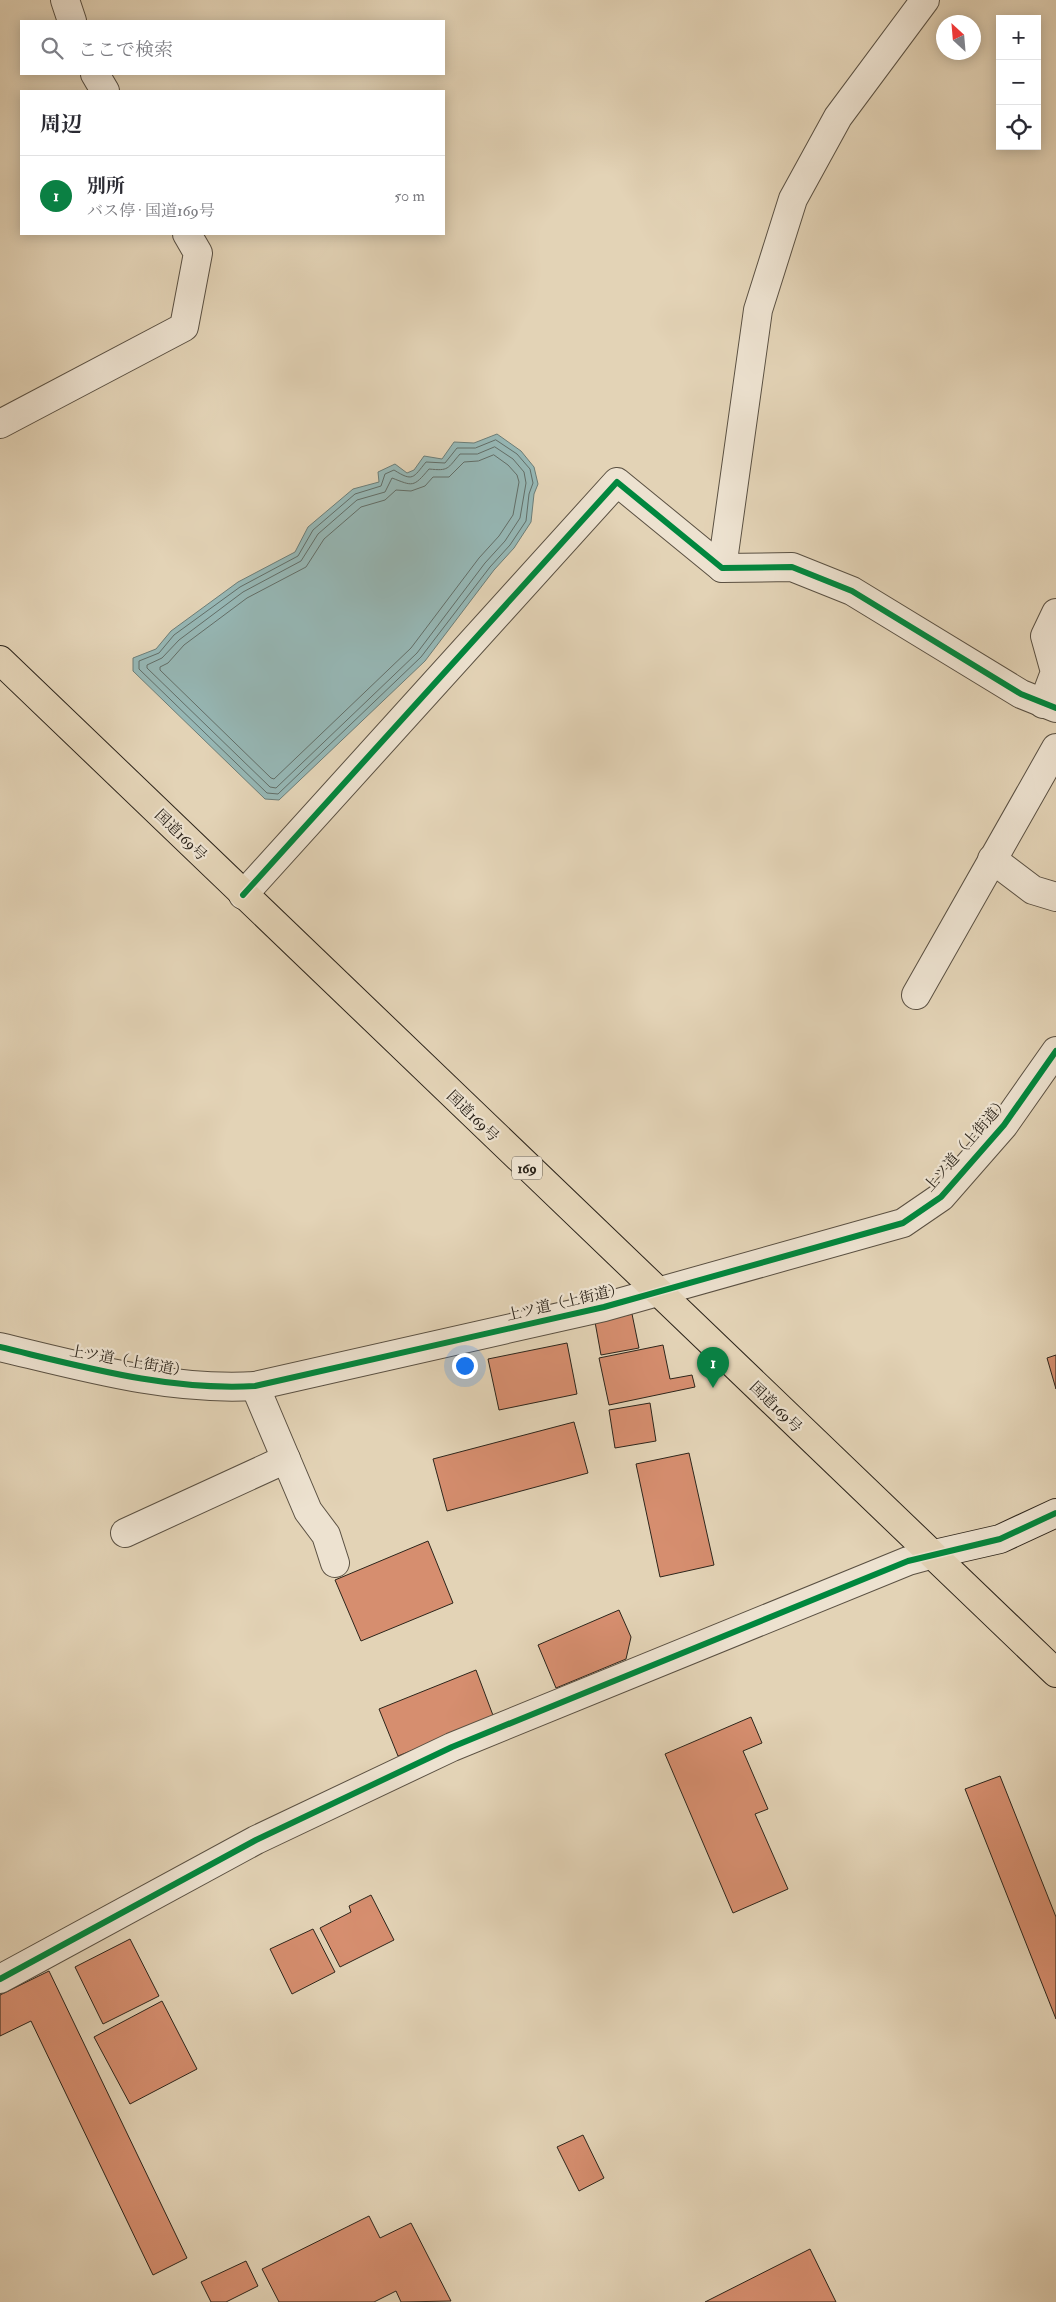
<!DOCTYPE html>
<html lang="ja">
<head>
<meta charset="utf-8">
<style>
  :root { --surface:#fff; --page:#f2f2f3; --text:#2b2b33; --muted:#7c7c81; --line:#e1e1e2; --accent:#0b8043 }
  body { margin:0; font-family:"IM FELL Double Pica","Noto Serif JP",serif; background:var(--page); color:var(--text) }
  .controls { position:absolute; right:15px; top:15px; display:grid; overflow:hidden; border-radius:0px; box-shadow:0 2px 12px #0003 }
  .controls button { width:45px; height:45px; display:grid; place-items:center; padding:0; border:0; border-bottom:1px solid var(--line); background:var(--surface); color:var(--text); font:25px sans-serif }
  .compass { position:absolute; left:936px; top:15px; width:45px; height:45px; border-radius:50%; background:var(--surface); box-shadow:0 2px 12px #0003; rotate:334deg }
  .you { position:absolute; left:464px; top:1365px; width:18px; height:18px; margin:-12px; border:4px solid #fff; border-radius:50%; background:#1a73e8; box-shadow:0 0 0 8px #1a73e833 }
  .badge { display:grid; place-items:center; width:32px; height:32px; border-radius:50%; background:var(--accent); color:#fff; font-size:16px; font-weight:700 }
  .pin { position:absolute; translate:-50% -41px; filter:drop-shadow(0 1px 2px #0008) }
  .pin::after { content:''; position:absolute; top:26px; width:18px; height:15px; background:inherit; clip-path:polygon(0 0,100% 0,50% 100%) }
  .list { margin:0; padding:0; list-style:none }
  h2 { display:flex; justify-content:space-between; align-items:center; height:65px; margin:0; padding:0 20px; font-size:21px }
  h2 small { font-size:16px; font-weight:400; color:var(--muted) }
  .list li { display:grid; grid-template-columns:32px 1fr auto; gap:15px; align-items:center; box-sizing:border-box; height:80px; padding:0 20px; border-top:1px solid var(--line) }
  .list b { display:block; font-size:19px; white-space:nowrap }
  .list p { margin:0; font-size:16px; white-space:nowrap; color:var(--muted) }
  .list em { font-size:16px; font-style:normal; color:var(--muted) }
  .icon { flex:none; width:28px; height:28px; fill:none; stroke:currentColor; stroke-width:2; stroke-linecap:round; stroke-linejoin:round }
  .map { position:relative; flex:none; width:1056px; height:2302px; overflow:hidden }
  .search { position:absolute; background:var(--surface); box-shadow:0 2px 12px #0003; left:20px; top:20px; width:425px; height:55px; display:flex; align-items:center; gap:12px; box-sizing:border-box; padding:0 18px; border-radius:0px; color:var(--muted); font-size:19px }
  .panel { position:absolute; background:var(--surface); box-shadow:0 2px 12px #0003; left:20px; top:90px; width:425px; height:145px; border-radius:0px }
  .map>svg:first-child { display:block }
</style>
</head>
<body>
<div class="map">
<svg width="1056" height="2302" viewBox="0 0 1056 2302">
  <rect width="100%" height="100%" fill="#e3d3b6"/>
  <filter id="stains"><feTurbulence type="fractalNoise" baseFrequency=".004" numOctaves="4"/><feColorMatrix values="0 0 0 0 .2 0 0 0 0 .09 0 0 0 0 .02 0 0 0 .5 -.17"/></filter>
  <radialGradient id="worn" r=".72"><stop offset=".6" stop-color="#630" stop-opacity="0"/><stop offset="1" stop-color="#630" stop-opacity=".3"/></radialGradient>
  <polygon fill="#96b7b5" stroke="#6c7d77" points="497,434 521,451 534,467 538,484 534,494 531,522 514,548 494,570 425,661 279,800 265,799 133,671 133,658 156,649 171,631 238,582 295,552 308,527 353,489 379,482 378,472 395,464 407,473 414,470 424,456 442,459 454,442 474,443"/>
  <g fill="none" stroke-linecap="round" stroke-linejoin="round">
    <g stroke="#626e68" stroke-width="1">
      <path d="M496,440L517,454L530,469L533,483L529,494L526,521L510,545L490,567L421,657L278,794L267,793L139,669V661L159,653L174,635L240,587L298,556L313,530L355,494L381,486L385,474L394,470C413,482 413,478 426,462L445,463L457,448H475Z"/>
      <path d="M495,447L513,459L524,472L526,483L520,518L505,541L485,563L417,653L276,788L270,787L147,668V665L162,658L179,640L243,592L301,561L318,534L357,500L385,492L392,478C413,486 413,488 429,469C449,471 447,469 460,454H477Z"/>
      <polygon points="494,455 508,465 517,475 519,482 513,515 499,536 479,558 411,648 274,779 271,778 160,670 160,667 168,663 184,645 247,598 306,567 324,539 361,507 385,500 396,490 411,491 425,486 433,477 449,477 464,462 478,461"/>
    </g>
  </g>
  <g fill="#d68e6f" stroke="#2d251b">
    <polygon points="632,1314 639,1348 601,1355 595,1322"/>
    <polygon points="567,1343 577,1394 499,1410 488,1359"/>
    <polygon points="663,1345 670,1379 692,1375 695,1387 609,1405 599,1358"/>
    <polygon points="1056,1355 1056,1389 1047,1358"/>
    <polygon points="650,1403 656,1441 615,1448 609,1410"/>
    <polygon points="574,1422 588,1473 447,1511 433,1459"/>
    <polygon points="689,1453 714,1565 660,1577 636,1464"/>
    <polygon points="428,1541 453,1603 361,1641 335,1580"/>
    <polygon points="619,1610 631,1637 626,1659 556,1688 538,1645"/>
    <polygon points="476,1670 494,1718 398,1756 379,1709"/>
    <polygon points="751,1717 762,1743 743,1751 768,1809 755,1814 788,1889 733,1913 665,1754"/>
    <polygon points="1000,1776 1056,1917 1056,2019 965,1789"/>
    <polygon points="371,1895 394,1940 340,1967 320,1928 351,1912 349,1906"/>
    <polygon points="313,1929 335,1972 292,1994 270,1949"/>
    <polygon points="130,1939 159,1996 103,2024 75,1967"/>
    <polygon points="49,1971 187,2258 153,2275 31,2021 0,2036 0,1995"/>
    <polygon points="162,2001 197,2069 130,2104 94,2037"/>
    <polygon points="583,2135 604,2178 579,2191 557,2147"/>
    <polygon points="369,2216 380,2238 411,2223 451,2301 401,2302 396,2291 374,2302 279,2302 262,2269"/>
    <polygon points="810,2249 836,2302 705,2302"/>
    <polygon points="246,2261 258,2286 226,2302 211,2302 201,2282"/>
  </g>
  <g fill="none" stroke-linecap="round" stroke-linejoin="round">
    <g stroke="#5a5042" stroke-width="30">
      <g id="street">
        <polyline points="65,0 72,21"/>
        <polyline points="95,74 105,91"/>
        <polyline points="0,424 184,327 198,253 187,234"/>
        <polyline points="722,568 758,310 793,199 838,117 925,0"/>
        <polyline points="1043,704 1055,672 1045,636 1056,613"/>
        <polyline points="992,859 1033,890 1056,897"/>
        <polyline points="243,895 617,482 722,568 792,567 852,591 1021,694 1056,708"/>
        <polyline points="916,995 1056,748"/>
        <path d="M0,1347C84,1367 168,1391 255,1386L604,1307L903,1223L941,1197L1004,1125L1056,1051"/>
        <polyline points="255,1386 308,1511 326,1535 335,1563"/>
        <polyline points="125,1533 286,1459"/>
        <polyline points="0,1979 256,1840 452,1747 908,1561 930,1555"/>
      </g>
    </g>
    <g stroke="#2d251b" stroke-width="30">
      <polyline id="secondary" points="930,1555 1000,1539 1056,1513"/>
    </g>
    <g stroke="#2d251b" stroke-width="30">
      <polyline id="highway" points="0,660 1056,1673"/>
    </g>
    <use href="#street" stroke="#ede2d0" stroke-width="28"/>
    <use href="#secondary" stroke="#ede2d0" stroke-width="28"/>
    <use href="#highway" stroke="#e3d3b6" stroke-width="28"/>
    <g stroke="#ede2d0" stroke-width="9">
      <g id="cycleway">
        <polyline points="243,895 617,482 722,568 792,567 852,591 1021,694 1056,708"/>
        <path d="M0,1347C84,1367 168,1391 255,1386L604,1307L903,1223L941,1197L1004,1125L1056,1051"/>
        <polyline points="0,1979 256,1840 452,1747 908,1561 1000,1539 1056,1513"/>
      </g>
    </g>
    <use href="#cycleway" stroke="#00873e" stroke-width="6"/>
  </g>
  <g text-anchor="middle" stroke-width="4.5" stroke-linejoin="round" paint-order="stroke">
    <rect fill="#ede2d0" stroke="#675e51" stroke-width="1" x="512" y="1156.5" width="30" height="23" rx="4"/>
    <g font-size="14" font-weight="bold" fill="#2d251b">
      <text x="527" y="1173">169</text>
    </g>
    <g font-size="15" fill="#2d251b" stroke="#ede2d0">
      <text transform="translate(181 835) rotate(44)" y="5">国道169号</text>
      <text transform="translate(473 1116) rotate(44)" y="5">国道169号</text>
      <text transform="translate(966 1144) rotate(-49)" y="5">上ツ道（上街道）</text>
      <text transform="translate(565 1302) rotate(-13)" y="5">上ツ道（上街道）</text>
      <text transform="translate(129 1361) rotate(10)" y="5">上ツ道（上街道）</text>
      <text transform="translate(776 1407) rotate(44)" y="5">国道169号</text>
    </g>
  </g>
  <rect width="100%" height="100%" filter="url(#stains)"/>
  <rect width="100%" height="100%" fill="url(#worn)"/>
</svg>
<div class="controls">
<button>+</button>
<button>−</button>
<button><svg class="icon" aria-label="locate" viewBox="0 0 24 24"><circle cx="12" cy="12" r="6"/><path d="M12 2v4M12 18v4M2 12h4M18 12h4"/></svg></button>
</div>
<svg class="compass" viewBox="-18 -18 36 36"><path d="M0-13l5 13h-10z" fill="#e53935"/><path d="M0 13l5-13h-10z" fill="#7c7c81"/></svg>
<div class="you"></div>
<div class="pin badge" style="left:713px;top:1388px">1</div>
<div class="search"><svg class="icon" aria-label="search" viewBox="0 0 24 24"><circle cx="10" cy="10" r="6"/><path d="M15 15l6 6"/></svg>ここで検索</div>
<section class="panel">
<h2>周辺<small></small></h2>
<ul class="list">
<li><span class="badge">1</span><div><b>別所</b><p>バス停 · 国道169号</p></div><em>50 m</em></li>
</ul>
</section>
</div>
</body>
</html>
